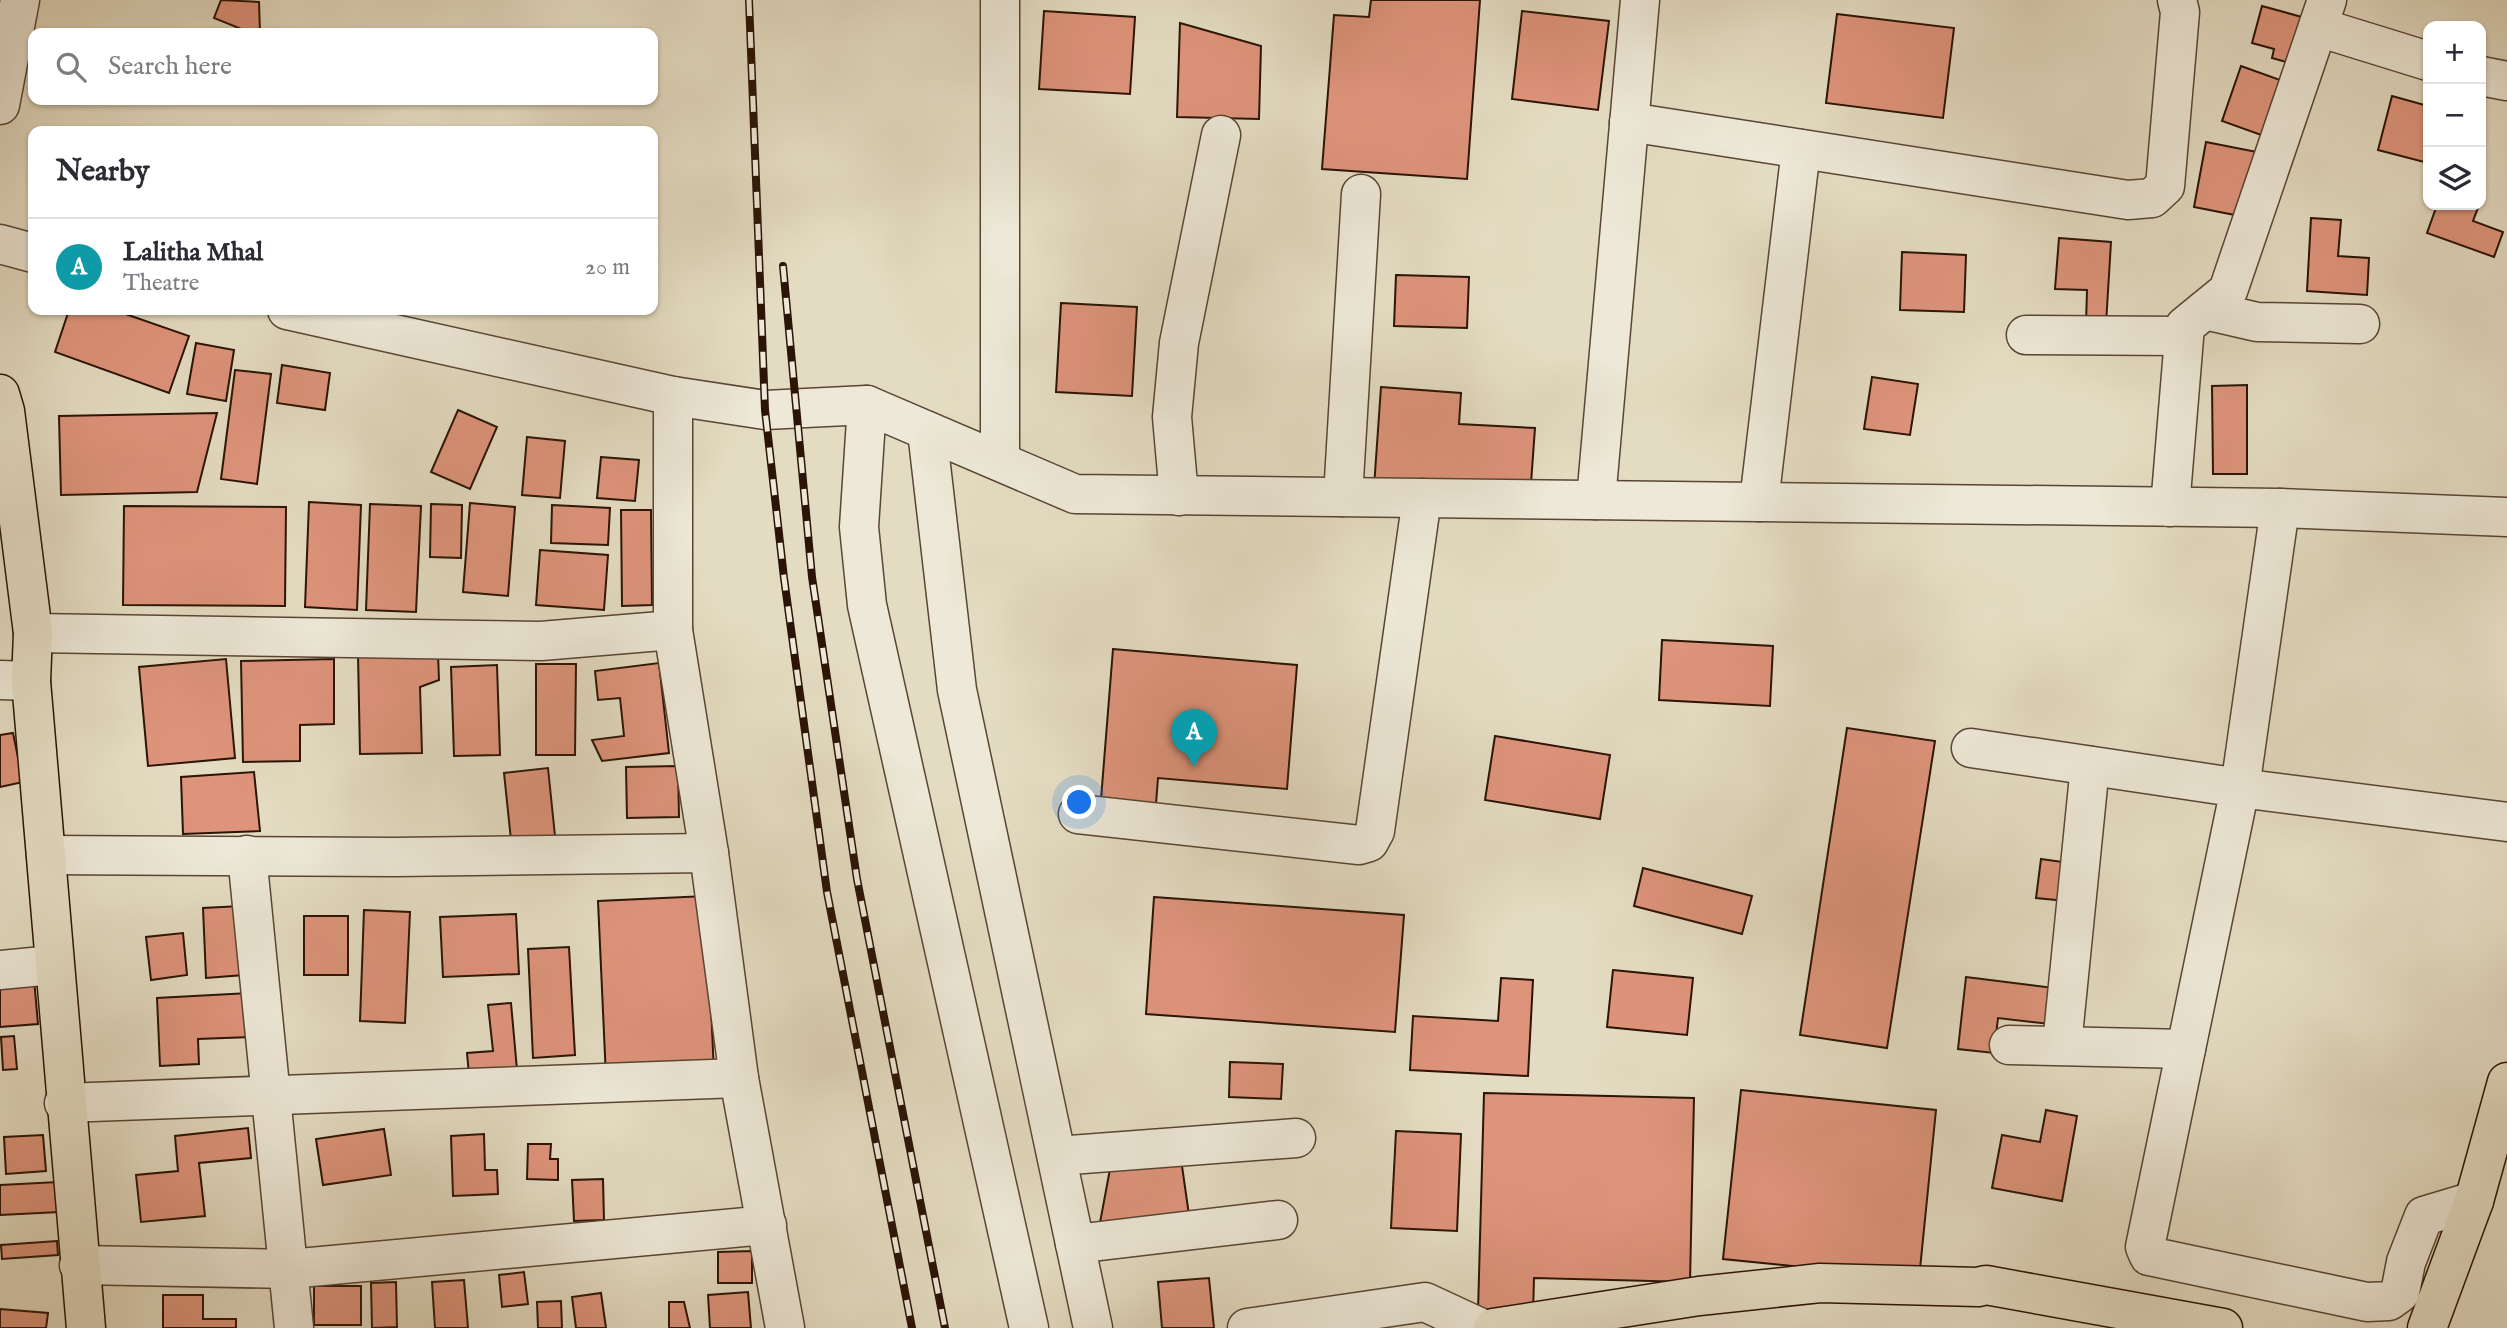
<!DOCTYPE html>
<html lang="en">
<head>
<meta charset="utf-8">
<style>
  :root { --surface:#fff; --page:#f7f7f7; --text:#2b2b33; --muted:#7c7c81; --line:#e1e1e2; --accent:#0b8043 }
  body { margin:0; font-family:"IM FELL English",serif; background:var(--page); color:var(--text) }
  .controls { position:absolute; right:21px; top:21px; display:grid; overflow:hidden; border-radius:14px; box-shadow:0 2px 5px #0004 }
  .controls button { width:63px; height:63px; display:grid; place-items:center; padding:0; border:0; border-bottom:2px solid var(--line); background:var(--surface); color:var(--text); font:35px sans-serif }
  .you { position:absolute; left:1080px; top:803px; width:24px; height:24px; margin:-18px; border:5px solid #fff; border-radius:50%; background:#1a73e8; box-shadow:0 0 0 10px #1a73e833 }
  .badge { display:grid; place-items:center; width:46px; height:46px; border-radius:50%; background:var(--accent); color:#fff; font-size:23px; font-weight:700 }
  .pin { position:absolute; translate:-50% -58px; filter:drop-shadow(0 2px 4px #0008) }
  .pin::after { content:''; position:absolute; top:37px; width:24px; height:21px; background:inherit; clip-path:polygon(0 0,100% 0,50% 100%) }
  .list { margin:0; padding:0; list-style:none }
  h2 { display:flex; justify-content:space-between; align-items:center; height:91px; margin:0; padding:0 28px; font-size:30px }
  h2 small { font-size:23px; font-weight:400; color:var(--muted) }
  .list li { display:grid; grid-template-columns:46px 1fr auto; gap:21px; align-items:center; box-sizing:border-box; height:98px; padding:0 28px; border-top:2px solid var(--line) }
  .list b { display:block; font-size:26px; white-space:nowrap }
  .list p { margin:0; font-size:23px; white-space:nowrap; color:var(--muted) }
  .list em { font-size:23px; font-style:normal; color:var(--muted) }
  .icon { flex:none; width:38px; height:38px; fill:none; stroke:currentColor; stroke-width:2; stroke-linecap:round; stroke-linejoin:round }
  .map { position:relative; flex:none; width:2507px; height:1328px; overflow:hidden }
  .search { position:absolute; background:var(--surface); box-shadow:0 2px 5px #0004; left:28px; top:28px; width:630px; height:77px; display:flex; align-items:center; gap:18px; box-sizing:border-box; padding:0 24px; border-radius:14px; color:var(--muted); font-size:26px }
  .panel { position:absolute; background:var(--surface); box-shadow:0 2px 5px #0004; left:28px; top:126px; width:630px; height:189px; border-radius:14px }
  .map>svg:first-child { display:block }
</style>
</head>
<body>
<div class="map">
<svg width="2507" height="1328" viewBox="0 0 2507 1328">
  <rect width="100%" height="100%" fill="#e4dcc2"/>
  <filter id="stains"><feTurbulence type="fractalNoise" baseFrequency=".00286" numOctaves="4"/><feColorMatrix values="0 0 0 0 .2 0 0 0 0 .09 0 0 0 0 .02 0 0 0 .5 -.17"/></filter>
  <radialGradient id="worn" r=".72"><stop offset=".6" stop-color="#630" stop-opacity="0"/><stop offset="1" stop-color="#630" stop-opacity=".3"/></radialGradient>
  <g fill="#de947b" stroke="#2b1305" stroke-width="2">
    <polygon points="221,0 259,2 260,33 251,33 214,18"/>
    <polygon points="1371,0 1480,0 1467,179 1322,169 1334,15 1369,17"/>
    <polygon points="2262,6 2302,17 2290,63 2272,58 2274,49 2252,43"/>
    <polygon points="1044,11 1135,17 1130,94 1039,89"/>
    <polygon points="1522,11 1609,21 1598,110 1512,99"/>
    <polygon points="1837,14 1954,28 1943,118 1826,103"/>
    <polygon points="1180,23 1261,46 1259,119 1177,117"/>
    <polygon points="2241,66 2283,81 2264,136 2222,121"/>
    <polygon points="2392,96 2428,106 2428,163 2378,150"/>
    <polygon points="2206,142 2257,152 2245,217 2194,207"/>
    <polygon points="2437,205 2479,205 2473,221 2503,232 2494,257 2427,233"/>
    <polygon points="2311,218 2341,220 2338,256 2369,258 2367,295 2307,291"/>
    <polygon points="2059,238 2111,242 2106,324 2086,323 2087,290 2055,289"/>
    <polygon points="1902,252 1966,255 1964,312 1900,310"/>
    <polygon points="1396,275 1469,277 1467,328 1394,326"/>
    <polygon points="1061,303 1137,307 1132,396 1056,392"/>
    <polygon points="69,310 114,310 189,336 169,393 55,352"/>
    <polygon points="196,343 234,350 226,401 187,394"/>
    <polygon points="282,365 330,373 325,410 277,403"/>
    <polygon points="235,370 271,374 257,484 221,479"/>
    <polygon points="1872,377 1918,384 1910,435 1864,429"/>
    <polygon points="2247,385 2247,474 2213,474 2212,386"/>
    <polygon points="1381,387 1461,393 1459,424 1535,428 1530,497 1374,487"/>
    <polygon points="458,410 497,427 470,489 431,472"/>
    <polygon points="217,413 197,492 61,495 59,416"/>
    <polygon points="527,437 565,441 560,498 522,495"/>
    <polygon points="601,457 639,460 635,501 597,498"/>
    <polygon points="309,502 361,505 357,610 305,607"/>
    <polygon points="470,503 515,507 508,596 463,592"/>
    <polygon points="370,504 421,506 416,612 366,610"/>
    <polygon points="431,504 462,505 461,558 430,557"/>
    <polygon points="552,505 610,508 608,545 551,543"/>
    <polygon points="124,506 286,507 285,606 123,605"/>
    <polygon points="621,510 651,510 652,605 622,606"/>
    <polygon points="540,550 608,555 604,610 536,605"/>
    <polygon points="1662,640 1773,646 1770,706 1659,700"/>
    <polygon points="1113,649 1297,665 1287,789 1158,778 1156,804 1101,799"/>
    <polygon points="438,653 439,680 420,687 422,753 360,754 358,655"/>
    <polygon points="226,659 235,758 148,766 139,667"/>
    <polygon points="334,659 334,724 300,725 300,761 243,762 241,661"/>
    <polygon points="659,663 669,753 602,761 592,740 624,736 620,698 598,700 595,671"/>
    <polygon points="536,664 576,664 575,755 536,755"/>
    <polygon points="497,665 500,755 454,756 451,667"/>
    <polygon points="1847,728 1935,741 1887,1048 1800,1035"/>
    <polygon points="13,733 23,782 0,787 0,735"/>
    <polygon points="1495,736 1610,755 1600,819 1485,800"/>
    <polygon points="678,766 679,817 627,818 626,767"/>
    <polygon points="548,768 555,836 511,840 504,773"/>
    <polygon points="254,772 260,831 183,834 181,777"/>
    <polygon points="2041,859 2070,863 2066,901 2036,898"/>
    <polygon points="1643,868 1752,896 1742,934 1634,906"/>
    <polygon points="706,896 714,1073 606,1078 598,901"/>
    <polygon points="1154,897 1404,915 1395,1032 1146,1014"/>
    <polygon points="241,906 244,975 206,978 203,908"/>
    <polygon points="364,910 410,912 405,1023 360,1021"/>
    <polygon points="516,914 519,974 443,977 440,917"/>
    <rect x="304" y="916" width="44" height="59"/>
    <polygon points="183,933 187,975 151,980 146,937"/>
    <polygon points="569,947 575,1055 533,1058 528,949"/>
    <polygon points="1613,970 1693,978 1687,1035 1607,1027"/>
    <polygon points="1966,977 2054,988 2050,1024 1998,1018 1994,1053 1958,1049"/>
    <polygon points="1501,978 1533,980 1528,1076 1410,1070 1413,1016 1498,1021"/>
    <polygon points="34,979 38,1024 0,1027 0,982"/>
    <polygon points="249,993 251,1037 198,1039 199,1064 160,1066 157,998"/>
    <polygon points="511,1003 518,1081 470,1086 467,1053 493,1051 488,1005"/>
    <polygon points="14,1036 17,1069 3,1070 1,1037"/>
    <polygon points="1230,1062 1283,1064 1281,1099 1229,1097"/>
    <polygon points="1741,1090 1936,1110 1919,1279 1723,1259"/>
    <polygon points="1484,1093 1694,1098 1690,1282 1534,1278 1533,1314 1478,1312"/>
    <polygon points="2046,1110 2077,1116 2062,1201 1992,1188 2002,1135 2040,1142"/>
    <polygon points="248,1128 251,1158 199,1163 205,1216 141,1222 136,1175 178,1171 175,1136"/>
    <polygon points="384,1129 391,1175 323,1185 316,1139"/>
    <polygon points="1396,1131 1461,1134 1457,1231 1391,1228"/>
    <polygon points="484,1134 485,1170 497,1170 498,1194 453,1196 451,1136"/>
    <polygon points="43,1135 46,1171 6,1174 4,1137"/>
    <polygon points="528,1144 551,1144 550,1159 558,1159 558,1180 527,1179"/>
    <polygon points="1181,1159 1189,1215 1099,1228 1110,1169"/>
    <polygon points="603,1179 604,1220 574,1221 572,1180"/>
    <polygon points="58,1182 59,1212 0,1215 0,1185"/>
    <polygon points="57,1241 58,1255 2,1259 1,1245"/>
    <polygon points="752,1251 752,1283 718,1283 718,1252"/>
    <polygon points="524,1272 528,1304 502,1307 499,1275"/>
    <polygon points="1209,1278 1214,1328 1162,1328 1158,1282"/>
    <polygon points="464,1280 468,1328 435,1328 432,1282"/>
    <polygon points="396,1282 397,1327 372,1328 371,1283"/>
    <rect x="314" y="1286" width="47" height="39"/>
    <polygon points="748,1292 751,1328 710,1328 708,1295"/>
    <polygon points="601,1293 606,1328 576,1328 572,1297"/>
    <polygon points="163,1295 203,1295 203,1319 236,1319 236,1328 163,1328"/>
    <polygon points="561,1301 562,1328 538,1328 537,1302"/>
    <polygon points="669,1302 684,1302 690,1328 669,1328"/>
    <polygon points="0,1309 48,1313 46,1328 0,1328"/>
  </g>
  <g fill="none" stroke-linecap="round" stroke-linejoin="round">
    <g stroke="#594534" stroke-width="41">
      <g id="minor">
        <polyline points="2318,27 2428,61"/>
        <polyline points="2481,76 2507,81"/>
        <polyline points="0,105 20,0"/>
        <polyline points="1629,122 2128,200 2152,198 2165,186 2180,12 2177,0"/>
        <polyline points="0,244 33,253"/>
        <polyline points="287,310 673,396 765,410 867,405 1075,494 2280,508 2507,517"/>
        <polyline points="2205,310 2257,322 2360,324"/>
        <polyline points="2026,335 2181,336"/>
        <polyline points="673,396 673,630 709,853 739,1078 785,1328"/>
        <polyline points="867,405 859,527 867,605 1029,1328"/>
        <polyline points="927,431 957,690 1093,1328"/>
        <polyline points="1000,461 1000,0"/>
        <polyline points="1179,496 1172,417 1179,343 1221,135"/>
        <polyline points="1343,497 1361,194"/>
        <polyline points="1596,500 1640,0"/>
        <polyline points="1759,502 1801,149"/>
        <polyline points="2170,507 2185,326 2228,291 2327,0"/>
        <polyline points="2280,508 2240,788 2507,822"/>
        <polyline points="33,633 541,641 673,630"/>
        <polyline points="0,680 31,681"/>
        <polyline points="1971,748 2240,788 2145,1247 2149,1256 2367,1302 2389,1301 2400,1293 2406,1262 2424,1216 2474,1201"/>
        <polyline points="1078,814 1359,845 1369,842 1375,831 1422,498"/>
        <polyline points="46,855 395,857 709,853"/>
        <polyline points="247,855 294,1328"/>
        <polyline points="0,970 53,965"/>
        <polyline points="2009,1045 2186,1049"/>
        <polyline points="2062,1045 2090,766"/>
        <polyline points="64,1103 739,1078"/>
        <polyline points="1057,1156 1296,1138"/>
        <polyline points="1075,1244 1278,1220"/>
        <polyline points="79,1265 289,1269 767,1225"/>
        <polyline points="1247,1328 1425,1302 1481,1328"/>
      </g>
    </g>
    <g stroke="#2b1305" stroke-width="41">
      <g id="major">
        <polyline points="0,394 5,411 33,633 31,681 86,1328"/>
        <polyline points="1493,1328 1699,1296 1820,1283 1978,1287 1986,1285 2223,1328"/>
        <polyline points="2427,1328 2474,1201 2507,1082"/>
      </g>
    </g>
    <use href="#minor" stroke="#ede8d7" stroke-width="38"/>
    <use href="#major" stroke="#e4dcc2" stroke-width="38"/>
    <g stroke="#2b1305" stroke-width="8">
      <g id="rail">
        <polyline points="749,0 765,410 784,578 827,892 912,1328"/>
        <polyline points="783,266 812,577 857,879 945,1328"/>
      </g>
    </g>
    <use href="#rail" stroke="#ede8d7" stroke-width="5" stroke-dasharray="16" stroke-linecap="butt"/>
  </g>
  <rect width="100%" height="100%" filter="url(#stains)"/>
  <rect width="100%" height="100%" fill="url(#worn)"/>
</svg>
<div class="controls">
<button>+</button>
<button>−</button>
<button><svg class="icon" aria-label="layers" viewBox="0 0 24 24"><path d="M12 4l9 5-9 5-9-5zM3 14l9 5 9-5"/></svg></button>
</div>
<div class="you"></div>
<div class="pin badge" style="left:1194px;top:767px;background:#0f9aa8">A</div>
<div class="search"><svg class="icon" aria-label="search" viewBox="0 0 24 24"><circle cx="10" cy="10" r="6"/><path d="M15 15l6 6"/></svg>Search here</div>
<section class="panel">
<h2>Nearby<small></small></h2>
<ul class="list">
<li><span class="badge" style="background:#0f9aa8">A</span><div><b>Lalitha Mhal</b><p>Theatre</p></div><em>20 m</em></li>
</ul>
</section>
</div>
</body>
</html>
